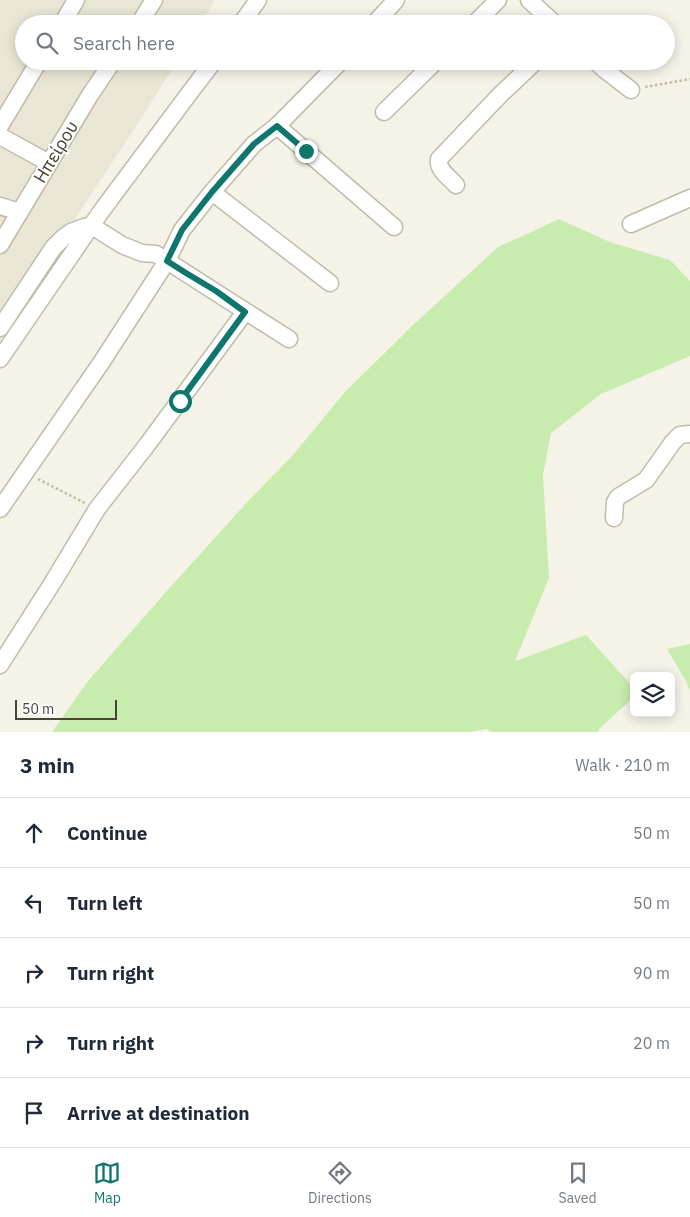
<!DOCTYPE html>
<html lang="en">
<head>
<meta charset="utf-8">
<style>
  :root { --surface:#fff; --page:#f6f6f7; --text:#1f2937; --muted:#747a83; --line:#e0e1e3; --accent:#0f766e }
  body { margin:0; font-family:"IBM Plex Sans",sans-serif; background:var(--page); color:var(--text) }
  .controls { position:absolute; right:15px; bottom:15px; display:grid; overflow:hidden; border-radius:8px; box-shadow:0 2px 12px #0003 }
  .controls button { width:45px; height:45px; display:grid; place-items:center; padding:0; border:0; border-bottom:1px solid var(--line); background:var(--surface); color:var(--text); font:25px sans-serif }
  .scale { position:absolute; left:15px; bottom:12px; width:102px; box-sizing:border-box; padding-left:5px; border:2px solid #494436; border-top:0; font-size:14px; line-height:18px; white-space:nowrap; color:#494436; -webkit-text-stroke:4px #fff; paint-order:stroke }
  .stop { position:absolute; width:15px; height:15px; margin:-11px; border:4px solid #0f766e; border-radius:50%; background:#fff }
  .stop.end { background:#0f766e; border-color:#fff; box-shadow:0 1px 5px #0008 }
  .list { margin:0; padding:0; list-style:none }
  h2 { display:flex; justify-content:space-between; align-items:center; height:65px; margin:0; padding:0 20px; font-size:21px }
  h2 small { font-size:16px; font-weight:400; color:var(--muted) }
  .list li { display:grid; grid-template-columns:32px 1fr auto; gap:15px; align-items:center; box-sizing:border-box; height:70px; padding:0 20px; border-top:1px solid var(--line) }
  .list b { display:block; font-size:19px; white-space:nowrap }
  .list em { font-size:16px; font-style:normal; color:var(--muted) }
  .icon { flex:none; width:28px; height:28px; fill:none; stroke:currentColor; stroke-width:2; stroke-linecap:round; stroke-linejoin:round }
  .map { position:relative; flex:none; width:690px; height:732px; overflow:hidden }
  .search { position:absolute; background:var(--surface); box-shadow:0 2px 12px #0003; left:15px; right:15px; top:15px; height:55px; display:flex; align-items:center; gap:12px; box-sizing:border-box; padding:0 18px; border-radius:28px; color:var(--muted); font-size:19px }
  .sheet { height:415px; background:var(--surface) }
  nav { display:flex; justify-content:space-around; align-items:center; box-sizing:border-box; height:70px; border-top:1px solid var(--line); background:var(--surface); font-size:14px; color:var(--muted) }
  nav a { display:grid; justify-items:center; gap:2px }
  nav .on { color:var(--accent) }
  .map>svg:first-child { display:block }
</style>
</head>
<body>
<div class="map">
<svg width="690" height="732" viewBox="0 0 690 732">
  <rect width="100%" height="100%" fill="#f5f3e8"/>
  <polygon fill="#e9e6d5" points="0,0 215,0 200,24 24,24 24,61 177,61 137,125 84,205 0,341"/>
  <g fill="#c7ecae">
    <polygon points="559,219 610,242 670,260 690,281 690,356 601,394 551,433 543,475 549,578 515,661 586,635 634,688 634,697 599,729 599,732 492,732 486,729 471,732 52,732 88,681 164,594 250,499 293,455 345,392 412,326 498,247"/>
    <polygon points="690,644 690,691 686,681 667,649"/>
  </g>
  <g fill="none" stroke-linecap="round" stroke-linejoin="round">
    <g stroke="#c1bca9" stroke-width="19">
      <g id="minor">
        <polyline points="529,0 555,24"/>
        <polyline points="62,24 76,0"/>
        <polyline points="139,24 154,0"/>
        <polyline points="241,24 258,0"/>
        <polyline points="374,24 396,0"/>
        <polyline points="474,24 498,0"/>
        <polyline points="595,61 605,70 631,90"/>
        <polyline points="384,112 436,61"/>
        <polyline points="0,126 39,61"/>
        <polyline points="277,126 394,227"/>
        <polyline points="0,136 49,163"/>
        <path d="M456,185C449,177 437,170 439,159L500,95L536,61"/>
        <polyline points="212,192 330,283"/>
        <polyline points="0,206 20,212"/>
        <polyline points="631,224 690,198"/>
        <polyline points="0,245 90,95 113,61"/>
        <polyline points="0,328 53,248 64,237 71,232 84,227 92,226 122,245 142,253 156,254 167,261 289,339"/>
        <polyline points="0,359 100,213 194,87 214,61"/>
        <polyline points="0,509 101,363 167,261 182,230 212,192 254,144 277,126 341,61"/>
        <polyline points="614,518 615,502 618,497 646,480 673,442 680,435 690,434"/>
        <polyline points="0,665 53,582 97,509 147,445 245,312"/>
      </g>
    </g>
    <g stroke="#c4bb9a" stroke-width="2.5" stroke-dasharray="2.5 2.5" stroke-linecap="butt">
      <polyline points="645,87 690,79"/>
      <polyline points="38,479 85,503"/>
    </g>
    <use href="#minor" stroke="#fff" stroke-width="16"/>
  </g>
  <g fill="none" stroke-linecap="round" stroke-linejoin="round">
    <polyline stroke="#0f766e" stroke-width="6" points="180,401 245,312 216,291 186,273 167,261 182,230 212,192 254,144 277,126 306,151"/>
  </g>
  <g text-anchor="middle" stroke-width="4" stroke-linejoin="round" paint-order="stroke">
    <g font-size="18" fill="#494436" stroke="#fff">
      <text transform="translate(56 152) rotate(-59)" y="6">Ηπείρου</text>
    </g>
  </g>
</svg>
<div class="controls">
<button><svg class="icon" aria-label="layers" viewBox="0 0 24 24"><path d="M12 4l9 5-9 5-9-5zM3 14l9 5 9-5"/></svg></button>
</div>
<div class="scale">50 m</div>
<div class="stop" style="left:180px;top:401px"></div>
<div class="stop end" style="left:306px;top:151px"></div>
<div class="search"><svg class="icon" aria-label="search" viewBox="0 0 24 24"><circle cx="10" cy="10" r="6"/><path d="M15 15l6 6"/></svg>Search here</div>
</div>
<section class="sheet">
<h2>3 min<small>Walk · 210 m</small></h2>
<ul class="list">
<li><svg class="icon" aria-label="ahead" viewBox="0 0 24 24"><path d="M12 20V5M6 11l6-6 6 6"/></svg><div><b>Continue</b></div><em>50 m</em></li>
<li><svg class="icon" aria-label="left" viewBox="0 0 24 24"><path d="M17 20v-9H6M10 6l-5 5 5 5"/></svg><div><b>Turn left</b></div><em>50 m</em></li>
<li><svg class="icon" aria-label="right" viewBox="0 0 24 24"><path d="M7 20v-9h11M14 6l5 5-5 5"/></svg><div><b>Turn right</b></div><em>90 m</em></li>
<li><svg class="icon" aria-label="right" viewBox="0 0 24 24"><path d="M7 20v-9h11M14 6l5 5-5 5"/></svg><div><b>Turn right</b></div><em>20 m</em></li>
<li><svg class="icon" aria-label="arrive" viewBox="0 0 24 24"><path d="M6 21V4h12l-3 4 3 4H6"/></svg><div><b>Arrive at destination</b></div></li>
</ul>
</section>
<nav>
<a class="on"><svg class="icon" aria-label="map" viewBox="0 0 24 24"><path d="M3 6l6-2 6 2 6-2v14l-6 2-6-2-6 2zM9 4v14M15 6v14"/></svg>Map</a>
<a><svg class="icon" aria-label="directions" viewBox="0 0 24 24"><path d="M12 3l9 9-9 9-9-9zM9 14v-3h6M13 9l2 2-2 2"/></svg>Directions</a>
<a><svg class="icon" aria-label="saved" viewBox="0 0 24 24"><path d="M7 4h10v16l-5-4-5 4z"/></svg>Saved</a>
</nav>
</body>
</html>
